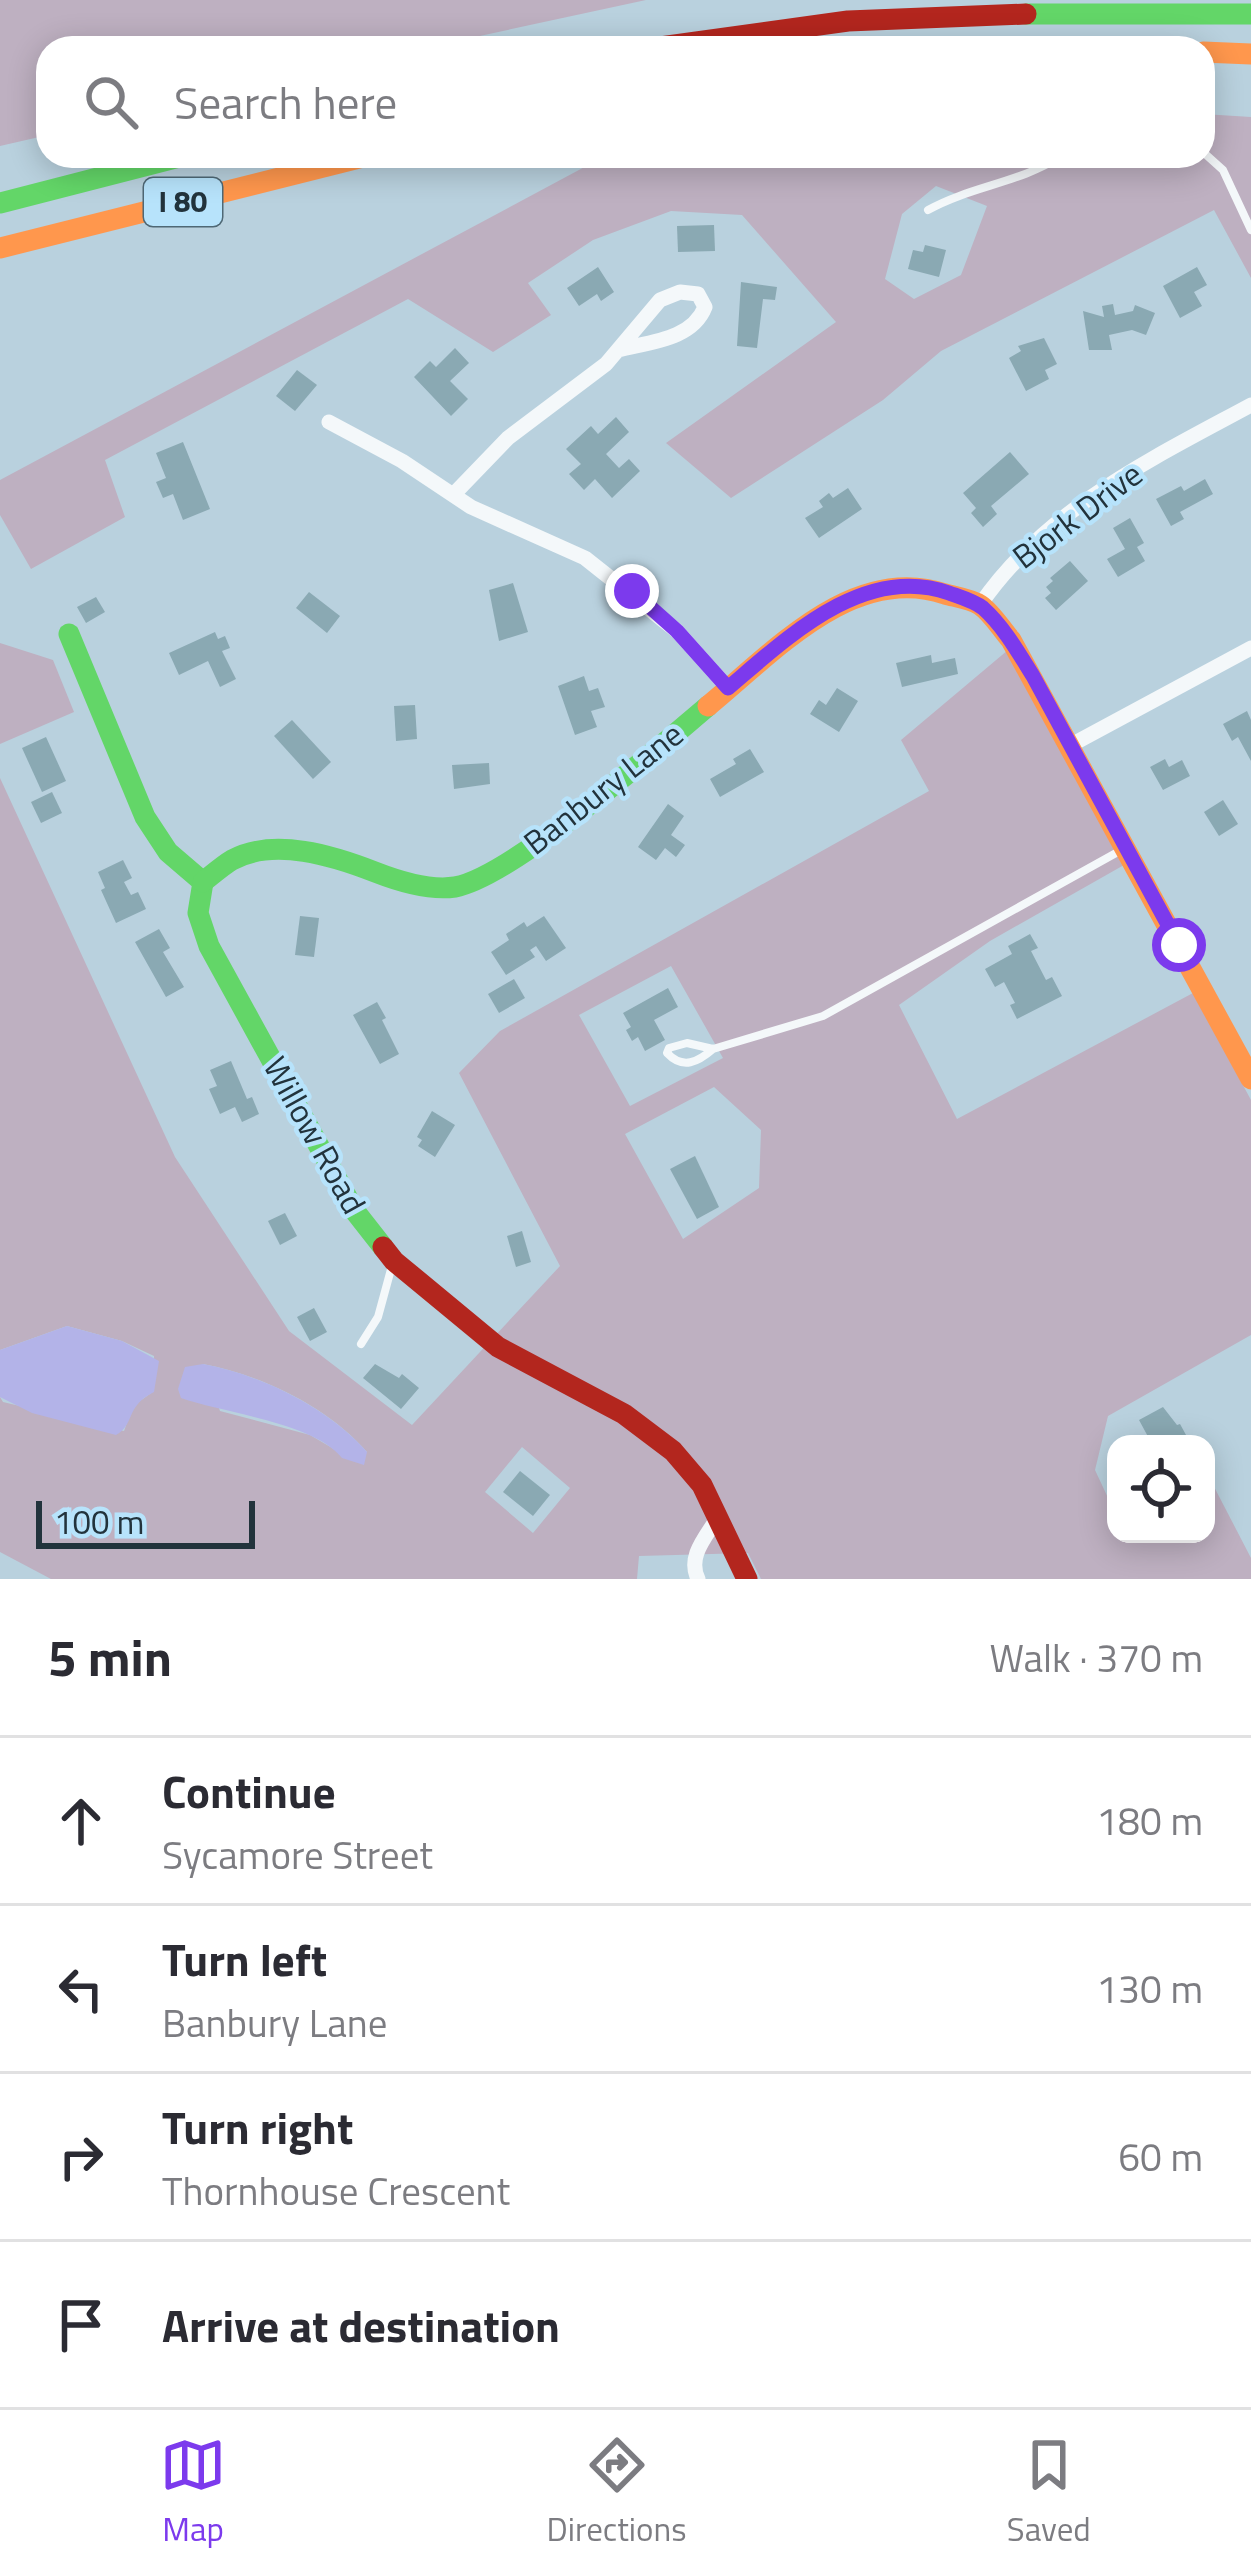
<!DOCTYPE html>
<html lang="en">
<head>
<meta charset="utf-8">
<style>
  :root { --surface:#fff; --page:#f2f2f3; --text:#2b2b33; --muted:#7c7c81; --line:#e1e1e2; --accent:#7c3aed }
  body { margin:0; font-family:"Titillium Web",sans-serif; background:var(--page); color:var(--text) }
  .controls { position:absolute; right:36px; bottom:36px; display:grid; overflow:hidden; border-radius:24px; box-shadow:0 6px 30px #0003 }
  .controls button { width:108px; height:108px; display:grid; place-items:center; padding:0; border:0; border-bottom:3px solid var(--line); background:var(--surface); color:var(--text); font:60px sans-serif }
  .scale { position:absolute; left:36px; bottom:30px; width:219px; box-sizing:border-box; padding-left:12px; border:6px solid #22333c; border-top:0; font-size:33px; line-height:42px; white-space:nowrap; color:#22333c; -webkit-text-stroke:9px #b7e3fb; paint-order:stroke }
  .stop { position:absolute; width:36px; height:36px; margin:-27px; border:9px solid #7c3aed; border-radius:50%; background:#fff }
  .stop.end { background:#7c3aed; border-color:#fff; box-shadow:0 3px 12px #0008 }
  .list { margin:0; padding:0; list-style:none }
  h2 { display:flex; justify-content:space-between; align-items:center; height:156px; margin:0; padding:0 48px; font-size:51px }
  h2 small { font-size:39px; font-weight:400; color:var(--muted) }
  .list li { display:grid; grid-template-columns:78px 1fr auto; gap:36px; align-items:center; box-sizing:border-box; height:168px; padding:0 48px; border-top:3px solid var(--line) }
  .list b { display:block; font-size:45px; white-space:nowrap }
  .list p { margin:0; font-size:39px; white-space:nowrap; color:var(--muted) }
  .list em { font-size:39px; font-style:normal; color:var(--muted) }
  .icon { flex:none; width:66px; height:66px; fill:none; stroke:currentColor; stroke-width:2; stroke-linecap:round; stroke-linejoin:round }
  .map { position:relative; flex:none; width:1251px; height:1579px; overflow:hidden }
  .search { position:absolute; background:var(--surface); box-shadow:0 6px 30px #0003; left:36px; right:36px; top:36px; height:132px; display:flex; align-items:center; gap:30px; box-sizing:border-box; padding:0 42px; border-radius:36px; color:var(--muted); font-size:45px }
  .sheet { height:828px; background:var(--surface) }
  nav { display:flex; justify-content:space-around; align-items:center; box-sizing:border-box; height:168px; border-top:3px solid var(--line); background:var(--surface); font-size:33px; color:var(--muted) }
  nav a { display:grid; justify-items:center; gap:6px }
  nav .on { color:var(--accent) }
  .map>svg:first-child { display:block }
</style>
</head>
<body>
<div class="map">
<svg width="1251" height="1579" viewBox="0 0 1251 1579">
  <rect width="100%" height="100%" fill="#b9d1de"/>
  <g fill="#beb0c1" fill-rule="evenodd">
    <polygon points="0,0 646,0 424,48 48,48 48,135 0,146"/>
    <path d="M1203,114L1251,117V278L1214,210L941,351L883,400L731,498L666,443L836,322L742,215L671,211L593,240L528,283L551,315L493,352L408,299L105,460L125,517L31,569L0,515V480L605,156H1203ZM936,186L987,206L961,275L914,299L885,279L902,214Z"/>
    <polygon points="0,643 53,660 74,712 0,744"/>
    <path d="M1008,650L1124,865L990,941L899,1005L957,1119L1193,993L1251,1100V1335L1108,1416L1095,1470L1116,1515V1534H1206V1480L1210,1479L1251,1558V1579H761L748,1553L639,1556L637,1579H51L0,1552V1397L3,1402L124,1431L133,1406L154,1391V1356L122,1341L67,1326L0,1350V778L175,1157L289,1331L412,1425L560,1266L459,1073L500,1031L929,791L901,740ZM671,966L723,1058L630,1106L579,1015ZM714,1087L761,1130L759,1188L683,1239L625,1134ZM203,1364C262,1375 328,1407 367,1452H339L310,1435L220,1411ZM522,1447L570,1488L533,1533L485,1492Z"/>
  </g>
  <g fill="#b3b3e8">
    <path d="M67,1326L122,1341L159,1361L154,1392C125,1406 135,1425 116,1435L32,1413L0,1397V1350Z"/>
    <path d="M203,1364C262,1375 328,1408 367,1452L364,1465L342,1458C315,1423 224,1413 181,1398L178,1389L185,1367Z"/>
  </g>
  <g fill="#8aa9b3">
    <polygon points="714,225 715,251 678,252 677,226"/>
    <polygon points="925,245 946,250 939,277 908,269 913,250 923,252"/>
    <polygon points="598,267 614,292 601,301 597,294 579,306 567,288"/>
    <polygon points="1197,267 1207,285 1194,292 1202,306 1180,318 1163,286"/>
    <polygon points="741,282 777,287 775,300 763,299 757,348 737,346"/>
    <polygon points="1113,304 1115,315 1133,311 1135,305 1155,313 1146,335 1132,330 1109,335 1112,350 1089,350 1083,311 1104,317 1102,306"/>
    <polygon points="1044,338 1057,364 1045,370 1049,379 1026,391 1009,358 1021,351 1018,346"/>
    <polygon points="455,348 469,363 450,381 468,399 451,416 414,377 430,361 436,367"/>
    <polygon points="297,370 317,385 295,411 276,396"/>
    <polygon points="616,417 629,432 606,454 619,468 629,459 640,471 612,498 595,479 584,490 569,474 581,464 566,449 591,426 598,434"/>
    <polygon points="183,442 210,509 183,520 173,494 163,498 156,482 166,478 156,453"/>
    <polygon points="1010,452 1029,474 991,506 997,514 983,527 971,513 976,508 963,493"/>
    <polygon points="1205,479 1213,494 1180,512 1184,519 1171,526 1156,499 1181,486 1184,491"/>
    <polygon points="848,488 862,509 819,538 805,518 823,507 819,501 829,493 833,498"/>
    <polygon points="1130,518 1144,543 1137,547 1145,561 1118,577 1107,559 1125,549 1113,528"/>
    <polygon points="1070,561 1088,581 1056,610 1045,598 1051,593 1046,587 1053,581 1050,578"/>
    <polygon points="513,583 528,632 499,641 489,590"/>
    <polygon points="309,592 340,616 327,633 296,608"/>
    <polygon points="96,597 105,612 86,623 77,607"/>
    <polygon points="215,632 218,639 225,636 230,648 222,651 236,679 220,687 208,661 179,675 169,653"/>
    <polygon points="931,655 932,663 955,658 958,674 902,687 896,663"/>
    <polygon points="584,676 589,691 598,688 605,707 591,711 597,727 575,735 558,686"/>
    <polygon points="837,688 858,701 839,732 810,714 819,700 826,705"/>
    <polygon points="415,705 417,739 396,741 394,706"/>
    <polygon points="1247,711 1251,720 1251,761 1238,737 1232,741 1223,724"/>
    <polygon points="292,720 331,762 313,779 274,736"/>
    <polygon points="46,737 66,781 42,792 22,748"/>
    <polygon points="750,749 764,772 720,797 710,779 736,764 733,759"/>
    <polygon points="1165,759 1169,767 1182,760 1190,776 1163,790 1150,767"/>
    <polygon points="489,763 490,784 454,789 452,765"/>
    <polygon points="52,792 62,813 41,823 31,802"/>
    <polygon points="1223,800 1238,824 1219,836 1204,812"/>
    <polygon points="668,804 684,816 671,835 685,845 676,857 665,848 656,860 638,847"/>
    <polygon points="123,860 132,878 124,882 131,895 138,892 146,909 116,923 101,890 105,888 98,872"/>
    <polygon points="300,916 319,918 314,957 295,955"/>
    <polygon points="544,916 566,948 546,961 536,946 530,950 535,957 506,975 491,952 509,940 506,934 524,922 527,927"/>
    <polygon points="159,929 170,948 163,952 184,987 166,997 135,942"/>
    <polygon points="1030,934 1038,948 1031,951 1046,980 1052,977 1062,996 1017,1019 1010,1005 1015,1003 1004,982 995,987 985,969 1012,954 1008,946"/>
    <polygon points="514,979 525,998 499,1013 488,994"/>
    <polygon points="668,988 678,1007 654,1020 665,1040 645,1051 638,1037 632,1041 626,1030 631,1027 623,1013"/>
    <polygon points="377,1002 386,1018 382,1020 399,1054 380,1064 353,1015"/>
    <polygon points="231,1061 247,1099 252,1097 259,1114 242,1122 235,1107 220,1114 209,1089 217,1086 210,1070"/>
    <polygon points="432,1111 455,1125 435,1157 418,1146 422,1140 417,1137"/>
    <polygon points="695,1156 719,1207 697,1219 670,1169"/>
    <polygon points="285,1213 297,1236 280,1245 268,1221"/>
    <polygon points="522,1231 531,1262 516,1267 507,1236"/>
    <polygon points="314,1308 327,1332 310,1341 297,1317"/>
    <polygon points="375,1364 399,1378 402,1374 419,1388 401,1409 363,1378"/>
    <polygon points="1163,1407 1177,1425 1180,1424 1191,1444 1152,1444 1139,1420"/>
    <polygon points="520,1471 550,1495 533,1516 503,1492"/>
  </g>
  <g fill="none" stroke-linecap="round" stroke-linejoin="round">
    <g stroke="#f4f8fa" stroke-width="8">
      <polyline points="1203,152 1223,170 1251,230"/>
      <path d="M928,210C971,186 1020,183 1061,156"/>
      <path d="M713,1049C698,1062 683,1070 667,1053L669,1048L687,1043L713,1049L823,1016L1125,848"/>
      <polyline points="361,1344 378,1317 393,1262"/>
    </g>
    <g stroke="#f4f8fa" stroke-width="15">
      <polyline points="329,422 402,461 471,507 585,558 677,631 728,688"/>
      <path d="M454,494L508,438L606,364L660,300L680,292L698,294L705,307C692,340 649,342 618,350"/>
      <path d="M980,605C1046,509 1151,459 1251,405"/>
      <polyline points="1071,745 1251,648"/>
      <path d="M698,1579C687,1556 706,1537 718,1517"/>
    </g>
    <g stroke="#63d668" stroke-width="21">
      <polyline points="1026,14 1251,14"/>
      <polyline points="0,203 183,156"/>
      <polyline points="69,634 145,817 168,852 203,882 198,913 209,946 354,1210 383,1247"/>
      <path d="M203,882C212,875 222,866 232,860C274,837 334,856 375,872C398,881 429,891 455,887C512,877 658,748 708,706"/>
    </g>
    <g stroke="#ff974d" stroke-width="21">
      <polyline points="1203,52 1251,54"/>
      <polyline points="0,248 367,156"/>
      <path d="M708,706C774,652 853,563 945,594C956,597 971,599 980,605C992,613 1002,630 1011,640L1251,1079"/>
    </g>
    <g stroke="#b3261e" stroke-width="21">
      <polyline points="653,48 848,21 1026,14"/>
      <polyline points="383,1247 394,1261 498,1347 624,1414 673,1451 702,1485 747,1579"/>
    </g>
  </g>
  <g fill="none" stroke-linecap="round" stroke-linejoin="round">
    <path stroke="#7c3aed" stroke-width="15" d="M632,591L677,631L728,688C787,638 864,563 949,593C960,597 974,601 983,608C1004,627 1018,652 1033,676L1179,945"/>
  </g>
  <g text-anchor="middle" stroke-width="9" stroke-linejoin="round" paint-order="stroke">
    <rect fill="#b7e3fb" stroke="#4f6875" stroke-width="3" x="144" y="178" width="78" height="48" rx="9"/>
    <g font-size="30" font-weight="bold" fill="#22333c">
      <text x="183" y="212">I 80</text>
    </g>
    <g font-size="33" fill="#22333c" stroke="#b7e3fb">
      <text transform="translate(1077 515) rotate(-37)" y="12">Bjork Drive</text>
      <text transform="translate(603 788) rotate(-38)" y="12">Banbury Lane</text>
      <text transform="translate(315 1135) rotate(61)" y="12">Willow Road</text>
    </g>
  </g>
</svg>
<div class="controls">
<button><svg class="icon" aria-label="locate" viewBox="0 0 24 24"><circle cx="12" cy="12" r="6"/><path d="M12 2v4M12 18v4M2 12h4M18 12h4"/></svg></button>
</div>
<div class="scale">100 m</div>
<div class="stop" style="left:1179px;top:945px"></div>
<div class="stop end" style="left:632px;top:591px"></div>
<div class="search"><svg class="icon" aria-label="search" viewBox="0 0 24 24"><circle cx="10" cy="10" r="6"/><path d="M15 15l6 6"/></svg>Search here</div>
</div>
<section class="sheet">
<h2>5 min<small>Walk · 370 m</small></h2>
<ul class="list">
<li><svg class="icon" aria-label="ahead" viewBox="0 0 24 24"><path d="M12 20V5M6 11l6-6 6 6"/></svg><div><b>Continue</b><p>Sycamore Street</p></div><em>180 m</em></li>
<li><svg class="icon" aria-label="left" viewBox="0 0 24 24"><path d="M17 20v-9H6M10 6l-5 5 5 5"/></svg><div><b>Turn left</b><p>Banbury Lane</p></div><em>130 m</em></li>
<li><svg class="icon" aria-label="right" viewBox="0 0 24 24"><path d="M7 20v-9h11M14 6l5 5-5 5"/></svg><div><b>Turn right</b><p>Thornhouse Crescent</p></div><em>60 m</em></li>
<li><svg class="icon" aria-label="arrive" viewBox="0 0 24 24"><path d="M6 21V4h12l-3 4 3 4H6"/></svg><div><b>Arrive at destination</b></div></li>
</ul>
</section>
<nav>
<a class="on"><svg class="icon" aria-label="map" viewBox="0 0 24 24"><path d="M3 6l6-2 6 2 6-2v14l-6 2-6-2-6 2zM9 4v14M15 6v14"/></svg>Map</a>
<a><svg class="icon" aria-label="directions" viewBox="0 0 24 24"><path d="M12 3l9 9-9 9-9-9zM9 14v-3h6M13 9l2 2-2 2"/></svg>Directions</a>
<a><svg class="icon" aria-label="saved" viewBox="0 0 24 24"><path d="M7 4h10v16l-5-4-5 4z"/></svg>Saved</a>
</nav>
</body>
</html>
